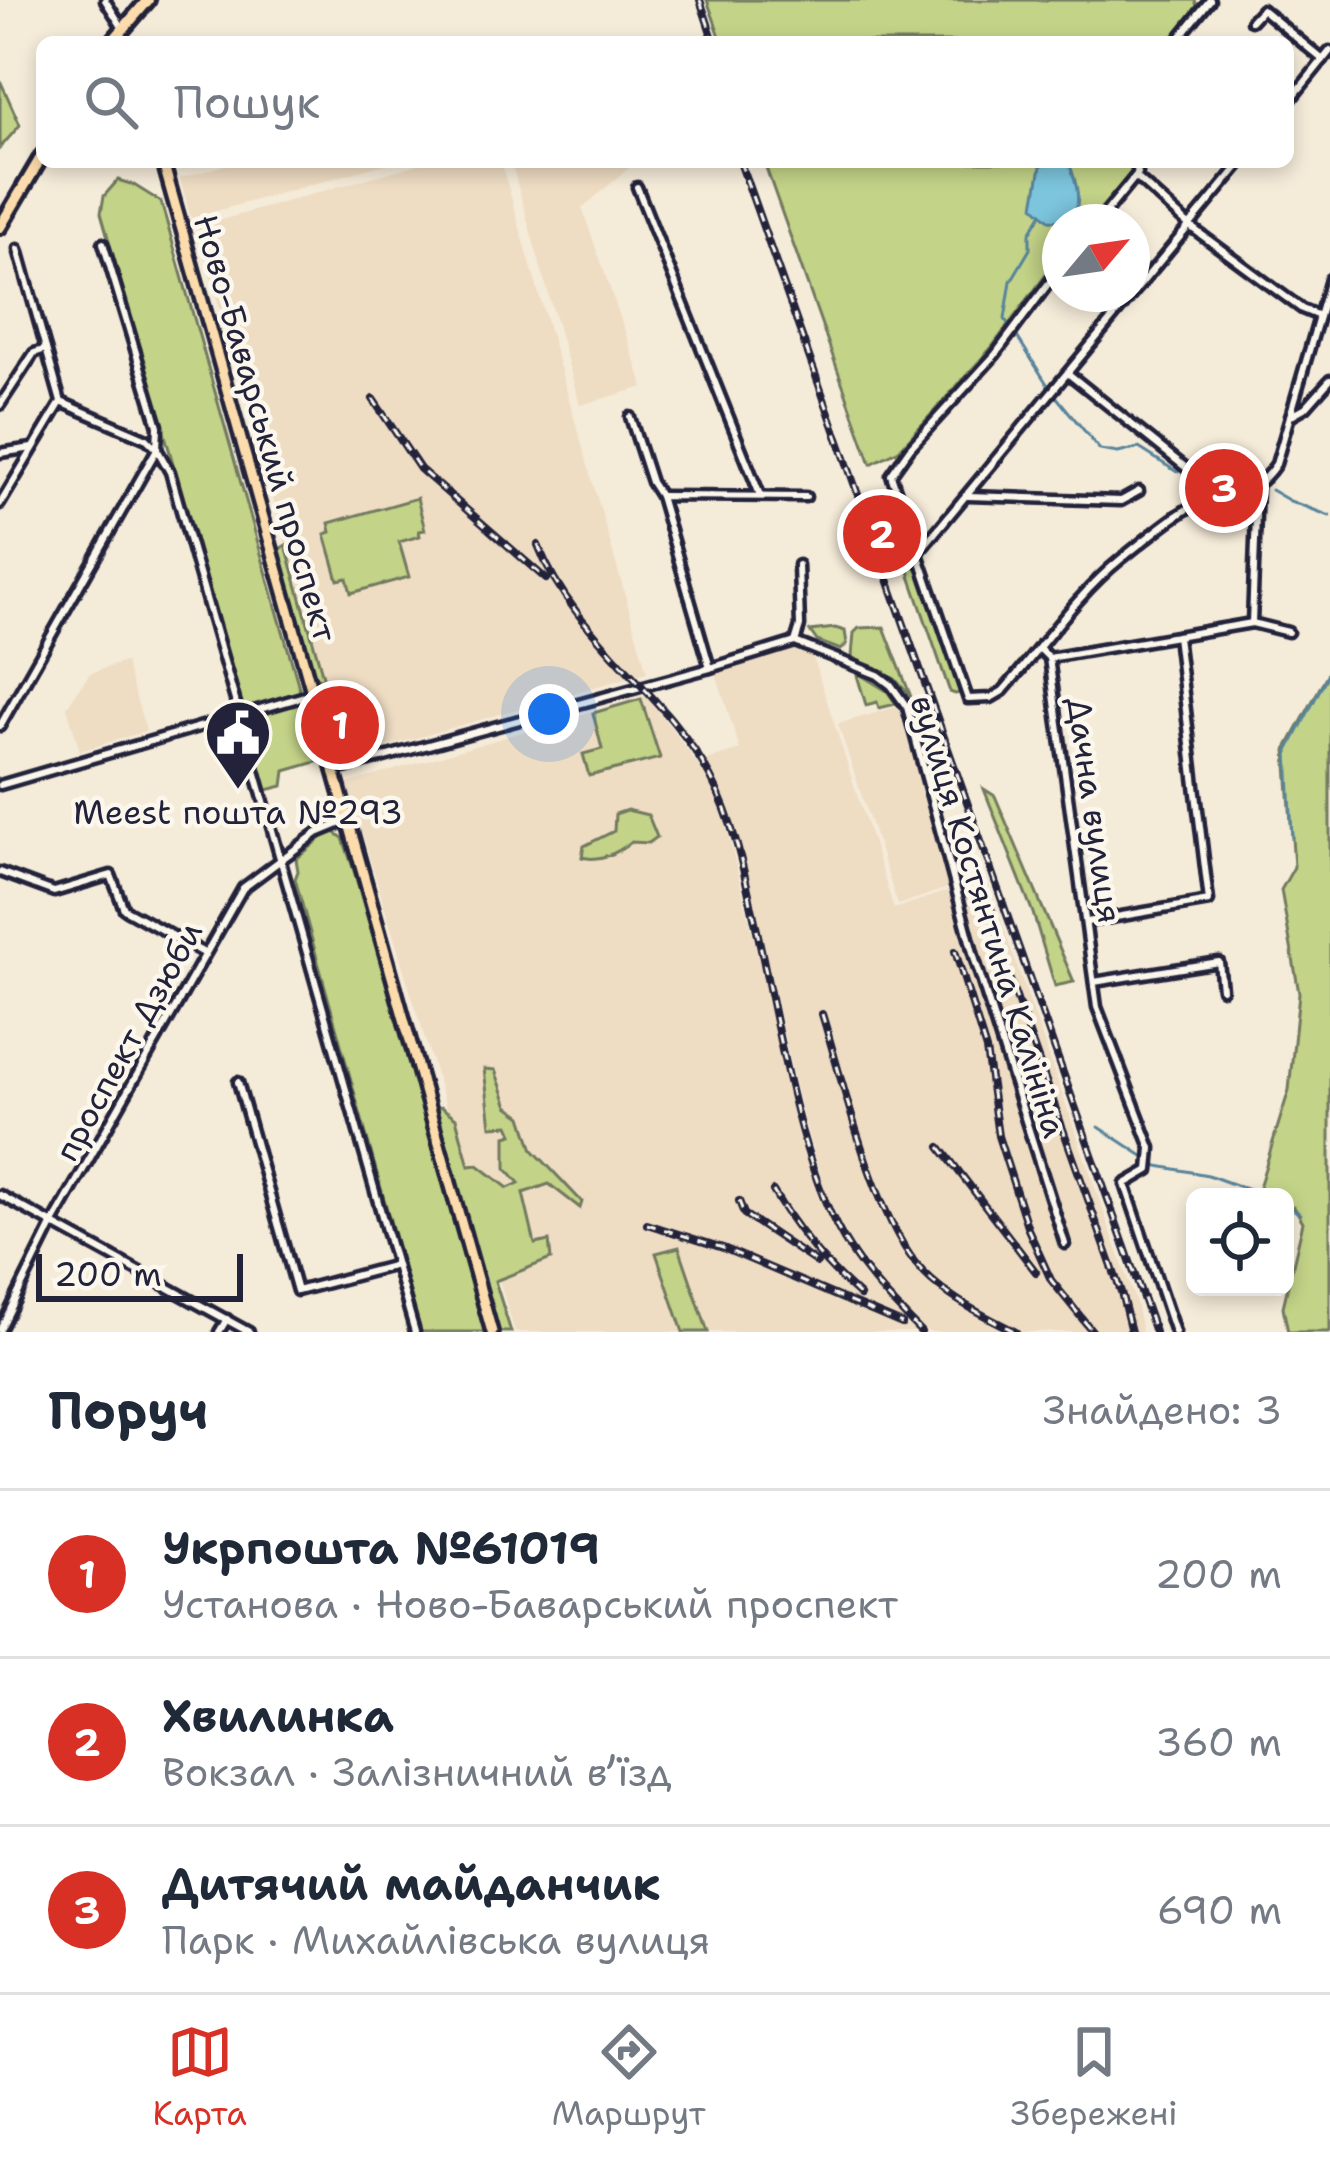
<!DOCTYPE html>
<html lang="uk">
<head>
<meta charset="utf-8">
<style>
  :root { --surface:#fff; --page:#f2f2f3; --text:#1f2937; --muted:#747a83; --line:#e0e1e3; --accent:#d93025 }
  body { margin:0; font-family:"Shantell Sans",sans-serif; background:var(--page); color:var(--text) }
  .controls { position:absolute; right:36px; bottom:36px; display:grid; overflow:hidden; border-radius:18px; box-shadow:0 6px 18px #0003 }
  .controls button { width:108px; height:108px; display:grid; place-items:center; padding:0; border:0; border-bottom:3px solid var(--line); background:var(--surface); color:var(--text); font:60px sans-serif }
  .compass { position:absolute; left:1042px; top:204px; width:108px; height:108px; border-radius:50%; background:var(--surface); box-shadow:0 6px 18px #0003; rotate:61deg }
  .scale { position:absolute; left:36px; bottom:30px; width:207px; box-sizing:border-box; padding-left:12px; border:6px solid #22223b; border-top:0; font-size:33px; line-height:42px; white-space:nowrap; color:#22223b; -webkit-text-stroke:9px #fbf7ec; paint-order:stroke }
  .you { position:absolute; left:549px; top:714px; width:42px; height:42px; margin:-30px; border:9px solid #fff; border-radius:50%; background:#1a73e8; box-shadow:0 0 0 18px #1a73e833 }
  .badge { display:grid; place-items:center; width:78px; height:78px; border-radius:50%; background:var(--accent); color:#fff; font-size:39px; font-weight:700 }
  .pin { position:absolute; translate:-50% -50%; border:6px solid #fff; box-shadow:0 3px 12px #0006 }
  .list { margin:0; padding:0; list-style:none }
  h2 { display:flex; justify-content:space-between; align-items:center; height:156px; margin:0; padding:0 48px; font-size:51px }
  h2 small { font-size:39px; font-weight:400; color:var(--muted) }
  .list li { display:grid; grid-template-columns:78px 1fr auto; gap:36px; align-items:center; box-sizing:border-box; height:168px; padding:0 48px; border-top:3px solid var(--line) }
  .list b { display:block; font-size:45px; white-space:nowrap }
  .list p { margin:0; font-size:39px; white-space:nowrap; color:var(--muted) }
  .list em { font-size:39px; font-style:normal; color:var(--muted) }
  .icon { flex:none; width:66px; height:66px; fill:none; stroke:currentColor; stroke-width:2; stroke-linecap:round; stroke-linejoin:round }
  .map { position:relative; flex:none; width:1330px; height:1332px; overflow:hidden }
  .search { position:absolute; background:var(--surface); box-shadow:0 6px 18px #0003; left:36px; right:36px; top:36px; height:132px; display:flex; align-items:center; gap:30px; box-sizing:border-box; padding:0 42px; border-radius:18px; color:var(--muted); font-size:45px }
  .sheet { height:660px; background:var(--surface) }
  nav { display:flex; justify-content:space-around; align-items:center; box-sizing:border-box; height:168px; border-top:3px solid var(--line); background:var(--surface); font-size:33px; color:var(--muted) }
  nav a { display:grid; justify-items:center; gap:6px }
  nav .on { color:var(--accent) }
  .map>svg:first-child { display:block }
</style>
</head>
<body>
<div class="map">
<svg width="1330" height="1332" viewBox="0 0 1330 1332">
  <rect width="100%" height="100%" fill="#f5ebd9"/>
  <filter id="ink" filterUnits="userSpaceOnUse"><feTurbulence type="fractalNoise" baseFrequency=".00833" numOctaves="2"/><feDisplacementMap in="SourceGraphic" scale="24" xChannelSelector="R" yChannelSelector="G"/><feConvolveMatrix kernelMatrix="1 2 1 2 8 2 1 2 1" color-interpolation-filters="sRGB"/></filter>
  <g filter="url(#ink)">
    <g fill="#eedcc3">
      <polygon points="235,162 392,162 191,218 180,178"/>
      <polygon points="425,162 501,162 647,672 346,758 197,227"/>
      <polygon points="511,162 636,162 582,208 644,387 580,405"/>
      <polygon points="793,648 812,655 894,909 986,878 1136,1303 1142,1332 928,1332 891,1296 853,1247 826,1195 801,1110 744,858 731,818 704,761 740,750 715,670"/>
      <polygon points="125,662 146,731 80,751 67,707 90,673"/>
      <polygon points="647,695 709,780 724,817 796,1112 820,1195 844,1247 880,1294 917,1332 515,1332 347,784"/>
      <polygon points="899,706 953,886 898,905 838,724"/>
    </g>
    <g fill="#c3d387" stroke="#727a61" stroke-width="3">
      <polygon points="707,0 1195,0 1197,6 1169,42 722,42"/>
      <polygon points="0,80 20,125 0,148"/>
      <polygon points="764,162 1130,162 1132,172 1089,222 1060,222 1060,256 992,347 899,450 871,464"/>
      <polygon points="118,180 134,185 161,202 320,761 285,771 283,786 267,790 101,213 104,196"/>
      <polygon points="417,498 425,530 419,531 420,536 399,542 409,577 351,593 347,578 338,580 325,534 331,532 329,523"/>
      <polygon points="286,545 324,680 314,677 278,550"/>
      <polygon points="916,563 960,693 955,694 950,692 910,576 909,567"/>
      <polygon points="884,627 911,697 895,679 852,657 854,633 859,628"/>
      <polygon points="835,628 845,631 847,644 841,650 817,641 810,631"/>
      <polygon points="1330,669 1330,1332 1288,1332 1283,1307 1303,1222 1294,1207 1285,1204 1285,1197 1257,1194 1289,1090 1299,993 1281,890 1294,867 1286,750"/>
      <polygon points="856,672 887,691 896,704 879,708 877,702 866,705"/>
      <polygon points="641,699 660,758 589,776 583,754 602,749 593,713"/>
      <polygon points="984,789 995,796 1074,982 1055,986 1033,913"/>
      <path d="M627,810L648,815L657,837L649,843L631,842C618,853 599,862 582,857L584,846L614,831L615,814Z"/>
      <polygon points="331,830 343,838 355,874 485,1332 421,1332 295,879 298,871 296,859"/>
      <polygon points="484,1069 495,1070 508,1106 522,1116 533,1150 582,1202 580,1208 549,1184 523,1193 535,1244 549,1241 551,1259 495,1281 511,1332 499,1332 435,1108 441,1107 456,1118 469,1166 478,1165 508,1188 519,1183 506,1168 506,1136 513,1134 509,1125 491,1126"/>
      <polygon points="679,1247 708,1332 683,1332 656,1253"/>
    </g>
    <path fill="#7cc5dd" stroke="#58849c" stroke-width="3" d="M1048,162H1069C1076,182 1084,205 1070,222L1049,220L1034,206L1041,166Z"/>
    <g fill="none" stroke-linecap="round" stroke-linejoin="round">
      <g stroke="#58849c" stroke-width="3">
        <polyline points="1010,327 1005,319 1011,281 1030,249 1030,233 1042,213"/>
        <polyline points="1016,335 1049,387"/>
        <polyline points="1055,395 1100,450 1118,453 1139,448 1177,472 1181,470"/>
        <polyline points="1193,466 1214,468"/>
        <polyline points="1271,490 1290,501 1330,516"/>
        <polyline points="1292,837 1288,751 1330,670"/>
        <polyline points="1099,1127 1158,1166 1208,1175 1268,1197"/>
        <polyline points="1285,1205 1301,1214"/>
      </g>
      <g stroke="#22223b" stroke-width="15">
        <g id="minor">
          <polyline points="105,0 122,27"/>
          <polyline points="1251,21 1262,9 1323,60"/>
          <polyline points="1176,42 1210,0"/>
          <polyline points="1288,103 1330,51"/>
          <polyline points="1136,177 1191,227 1302,309 1319,316"/>
          <polyline points="637,187 760,495"/>
          <polyline points="1098,222 1138,173 1135,162"/>
          <polyline points="103,243 158,426 157,449 170,472 415,1332"/>
          <path d="M1060,268L995,355L910,448L891,475L968,699L991,698L1003,691C1041,648 1076,595 1121,559C1148,538 1181,508 1213,496C1244,485 1255,495 1276,464L1330,279"/>
          <polyline points="1070,375 1205,483 1211,497"/>
          <polyline points="0,405 34,353 46,349"/>
          <polyline points="1290,416 1306,407 1330,380"/>
          <polyline points="630,417 651,482 660,496"/>
          <polyline points="0,453 32,448"/>
          <polyline points="968,496 1121,501 1139,491"/>
          <polyline points="806,497 660,496 710,668 795,642 878,675 891,685 907,707 975,960 1065,1244"/>
          <polyline points="0,504 61,402"/>
          <polyline points="919,552 1242,162"/>
          <polyline points="1252,623 1257,487"/>
          <polyline points="795,642 800,626 798,565"/>
          <polyline points="1040,649 1049,658 1097,1007 1151,1148 1149,1170 1125,1184 1175,1332"/>
          <polyline points="1049,658 1252,623 1288,632"/>
          <polyline points="0,726 157,449 147,439 61,402 18,249"/>
          <polyline points="333,771 710,668"/>
          <polyline points="0,785 312,694"/>
          <polyline points="0,872 54,892 111,875 124,909 204,953"/>
          <polyline points="1087,922 1209,901 1177,636"/>
          <polyline points="1094,982 1219,962 1222,989"/>
          <polyline points="238,1082 297,1291 396,1265"/>
          <polyline points="0,1195 249,1332"/>
          <polyline points="0,1330 53,1223 243,888 317,833 346,821"/>
          <polyline points="219,1332 227,1319"/>
        </g>
      </g>
      <g stroke="#22223b" stroke-width="18">
        <polyline id="major" points="163,162 492,1332"/>
      </g>
      <g stroke="#22223b" stroke-width="20">
        <g id="highway">
          <polyline points="112,42 148,0"/>
          <polyline points="0,227 42,156"/>
        </g>
      </g>
      <use href="#minor" stroke="#fbf7ec" stroke-width="6"/>
      <use href="#major" stroke="#fcdcac" stroke-width="9"/>
      <use href="#highway" stroke="#fcdcac" stroke-width="10"/>
      <g stroke="#22223b" stroke-width="8">
        <g id="rail">
          <polyline points="700,0 714,42"/>
          <polyline points="740,162 1155,1332"/>
          <polyline points="373,399 420,469 546,579"/>
          <path d="M538,545C574,638 666,691 711,778C735,824 745,876 756,926C777,1018 799,1173 850,1249C870,1280 896,1306 921,1332"/>
          <polyline points="990,904 1006,969 1121,1292 1131,1332"/>
          <polyline points="955,951 986,1050 998,1136 1028,1229 1051,1280 1093,1332"/>
          <path d="M822,1014C844,1085 874,1219 923,1272C949,1299 983,1315 1016,1332"/>
          <polyline points="940,1147 1036,1272"/>
          <path d="M773,1191C796,1230 826,1266 860,1296"/>
          <polyline points="739,1201 744,1214 817,1263"/>
          <polyline points="647,1224 723,1248 902,1324"/>
        </g>
      </g>
      <use href="#rail" stroke="#fbf7ec" stroke-width="3" stroke-dasharray="9" stroke-linecap="butt"/>
    </g>
  </g>
  <defs>
    <g id="civic-pin" transform="scale(3.45)"><path d="M0 17L-7.5 6A9.5 9.5 0 1 1 7.5 6Z" fill="#22223b" stroke="#fbf7ec"/><path d="M-.6-6.5H3V-4.5H.6V-3L4-1V1h2V6H-6V1h2V-1L-.6-3ZM-1.2 2.5V6h2.4V2.5Z" fill="#fff"/></g>
  </defs>
  <g fill-rule="evenodd">
    <use href="#civic-pin" x="238" y="733"/>
  </g>
  <g text-anchor="middle" stroke-width="9" stroke-linejoin="round" paint-order="stroke">
    <g font-size="33" fill="#22223b" stroke="#fbf7ec">
      <text transform="translate(266 428) rotate(74)" y="12">Ново-Баварський проспект</text>
      <text transform="translate(1095 810) rotate(82)" y="12">Дачна вулиця</text>
      <text transform="translate(989 916) rotate(73)" y="12">вулиця Костянтина Калініна</text>
      <text transform="translate(128 1041) rotate(-61)" y="12">проспект Дзюби</text>
    </g>
    <g font-size="33" fill="#22223b" stroke="#fbf7ec">
      <text x="238" y="824">Meest пошта №293</text>
    </g>
  </g>
</svg>
<div class="controls">
<button><svg class="icon" aria-label="locate" viewBox="0 0 24 24"><circle cx="12" cy="12" r="6"/><path d="M12 2v4M12 18v4M2 12h4M18 12h4"/></svg></button>
</div>
<svg class="compass" viewBox="-18 -18 36 36"><path d="M0-13l5 13h-10z" fill="#e53935"/><path d="M0 13l5-13h-10z" fill="#747a83"/></svg>
<div class="scale">200 m</div>
<div class="you"></div>
<div class="pin badge" style="left:340px;top:725px">1</div>
<div class="pin badge" style="left:882px;top:534px">2</div>
<div class="pin badge" style="left:1224px;top:488px">3</div>
<div class="search"><svg class="icon" aria-label="search" viewBox="0 0 24 24"><circle cx="10" cy="10" r="6"/><path d="M15 15l6 6"/></svg>Пошук</div>
</div>
<section class="sheet">
<h2>Поруч<small>Знайдено: 3</small></h2>
<ul class="list">
<li><span class="badge">1</span><div><b>Укрпошта №61019</b><p>Установа · Ново-Баварський проспект</p></div><em>200 m</em></li>
<li><span class="badge">2</span><div><b>Хвилинка</b><p>Вокзал · Залізничний в’їзд</p></div><em>360 m</em></li>
<li><span class="badge">3</span><div><b>Дитячий майданчик</b><p>Парк · Михайлівська вулиця</p></div><em>690 m</em></li>
</ul>
</section>
<nav>
<a class="on"><svg class="icon" aria-label="map" viewBox="0 0 24 24"><path d="M3 6l6-2 6 2 6-2v14l-6 2-6-2-6 2zM9 4v14M15 6v14"/></svg>Карта</a>
<a><svg class="icon" aria-label="directions" viewBox="0 0 24 24"><path d="M12 3l9 9-9 9-9-9zM9 14v-3h6M13 9l2 2-2 2"/></svg>Маршрут</a>
<a><svg class="icon" aria-label="saved" viewBox="0 0 24 24"><path d="M7 4h10v16l-5-4-5 4z"/></svg>Збережені</a>
</nav>
</body>
</html>
